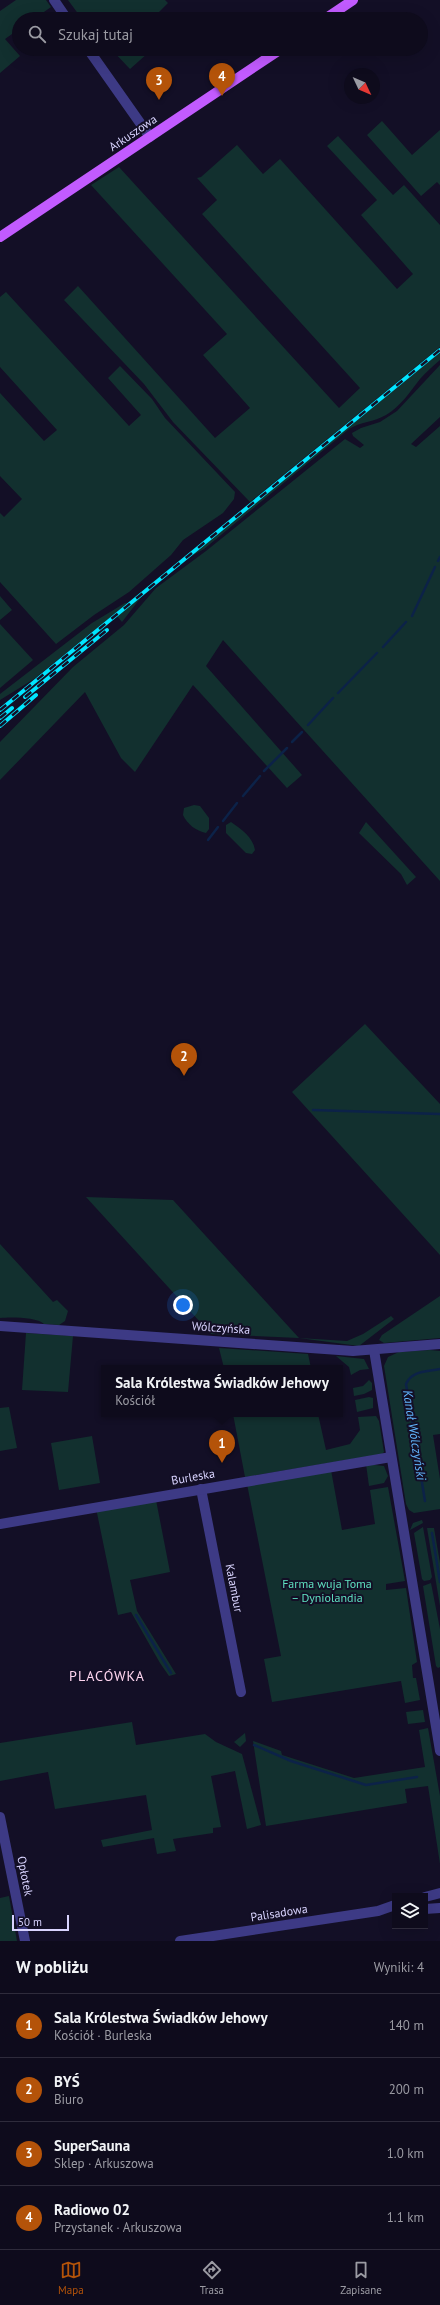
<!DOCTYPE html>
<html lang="pl">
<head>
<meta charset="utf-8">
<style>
  :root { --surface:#0e0b1c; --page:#171425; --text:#f1f3f6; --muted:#9b9ba3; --line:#2e2b3b; --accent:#b45309 }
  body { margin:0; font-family:"PT Sans",sans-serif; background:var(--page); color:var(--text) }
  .controls { position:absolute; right:12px; bottom:12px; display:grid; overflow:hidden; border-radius:0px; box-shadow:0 4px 16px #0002 }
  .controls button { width:36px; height:36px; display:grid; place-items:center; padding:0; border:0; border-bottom:1px solid var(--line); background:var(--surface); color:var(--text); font:20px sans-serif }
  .compass { position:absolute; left:344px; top:68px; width:36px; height:36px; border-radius:50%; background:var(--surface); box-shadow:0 4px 16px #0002; rotate:134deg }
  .scale { position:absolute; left:12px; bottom:10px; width:57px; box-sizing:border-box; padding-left:4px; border:2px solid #d9d4ff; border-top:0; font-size:11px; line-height:14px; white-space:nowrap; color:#d9d4ff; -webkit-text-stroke:3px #130f26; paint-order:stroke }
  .you { position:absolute; left:183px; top:1305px; width:14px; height:14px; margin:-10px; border:3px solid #fff; border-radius:50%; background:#1a73e8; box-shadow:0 0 0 6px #1a73e833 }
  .badge { display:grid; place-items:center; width:26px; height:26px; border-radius:50%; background:var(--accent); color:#fff; font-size:13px; font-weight:700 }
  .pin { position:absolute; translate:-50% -33px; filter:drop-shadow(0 1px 2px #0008) }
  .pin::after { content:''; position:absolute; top:21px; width:14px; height:12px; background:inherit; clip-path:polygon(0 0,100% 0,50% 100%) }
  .popup { position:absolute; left:101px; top:1365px; width:242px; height:52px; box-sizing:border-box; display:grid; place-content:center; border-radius:0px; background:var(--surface); filter:drop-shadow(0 1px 3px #0005); font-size:13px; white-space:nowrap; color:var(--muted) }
  .popup b { font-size:15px; color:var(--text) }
  .popup::after { content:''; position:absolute; left:50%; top:100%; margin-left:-8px; border:8px solid transparent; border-top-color:var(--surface) }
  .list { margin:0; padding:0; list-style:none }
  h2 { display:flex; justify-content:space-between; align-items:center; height:52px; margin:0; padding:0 16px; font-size:17px }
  h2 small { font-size:13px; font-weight:400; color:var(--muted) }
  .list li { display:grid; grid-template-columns:26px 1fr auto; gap:12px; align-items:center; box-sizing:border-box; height:64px; padding:0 16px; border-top:1px solid var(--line) }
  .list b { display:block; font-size:15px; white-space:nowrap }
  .list p { margin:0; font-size:13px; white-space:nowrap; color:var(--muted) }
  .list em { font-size:13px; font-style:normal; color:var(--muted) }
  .icon { flex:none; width:22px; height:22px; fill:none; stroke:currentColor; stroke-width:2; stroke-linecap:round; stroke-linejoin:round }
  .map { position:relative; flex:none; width:440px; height:1941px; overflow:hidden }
  .search { position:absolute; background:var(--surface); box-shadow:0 4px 16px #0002; left:12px; right:12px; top:12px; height:44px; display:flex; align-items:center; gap:10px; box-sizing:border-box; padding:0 14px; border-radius:22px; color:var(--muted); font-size:15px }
  .sheet { height:308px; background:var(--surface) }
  nav { display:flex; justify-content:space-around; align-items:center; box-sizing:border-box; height:56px; border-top:1px solid var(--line); background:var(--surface); font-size:11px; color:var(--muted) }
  nav a { display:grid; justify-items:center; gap:2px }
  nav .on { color:var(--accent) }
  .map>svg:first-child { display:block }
</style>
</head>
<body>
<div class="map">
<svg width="440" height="1941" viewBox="0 0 440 1941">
  <rect width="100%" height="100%" fill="#130f26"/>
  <g fill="#12302f">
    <polygon points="16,0 46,0 51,7 34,19 19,19 19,29 5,39 20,56 0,73 0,11"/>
    <polygon points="68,0 165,0 168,3 152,19 150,16 147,19 82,19"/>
    <polygon points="111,49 144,49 148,53 130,69"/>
    <polygon points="382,121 412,155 440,130 440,185 437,182 421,196 367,135"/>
    <polygon points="338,136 393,195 404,185 440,225 440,347 250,502 173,422 144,384 64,300 78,286 215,438 250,408 203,355 227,334 91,185 119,167 339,408 360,388 202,214 217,200 197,178 201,177 237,145 263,174 280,159 397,289 413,274 361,215 377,200 327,146"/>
    <polygon points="6,292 129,426 141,415 108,378 120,366 152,399 165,418 235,492 234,499 223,513 183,540 171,555 129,592 94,615 56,644 0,582 0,513 4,517 22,499 0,476 0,393 44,441 57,430 0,367 0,297"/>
    <path d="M440,352V360C433,366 426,372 420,379C409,393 401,406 386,415C374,422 360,422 349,429L204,549L188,558Z"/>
    <polygon points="440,365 440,417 411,444 416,447 440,426 440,881 223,640 206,666 302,775 287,788 193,685 135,772 121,758 85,692 0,780 0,742 73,667 124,625 156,588 206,551 345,439 360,448 364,445 353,436 352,433 361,428 380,422 397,411"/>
    <polygon points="0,596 12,610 0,620"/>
    <polygon points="142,596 122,622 117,616"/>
    <polygon points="125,603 128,603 34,679 0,700 0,694 92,623"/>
    <polygon points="0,624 33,660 0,688"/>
    <path d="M194,805L200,806L209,818V829L206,833C196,831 187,824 183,815L184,808Z"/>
    <path d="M231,822C241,829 253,837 255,850L252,854L246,853L226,833V825Z"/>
    <polygon points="366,822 416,877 407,885 401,874 359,833"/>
    <polygon points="365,1024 440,1104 440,1255 292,1092"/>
    <polygon points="86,1197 173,1200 299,1338 347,1341 363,1334 391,1316 394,1319 359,1346 299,1338 211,1334"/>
    <path d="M0,1244L53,1302L57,1300L68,1311L65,1321L59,1325L44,1324C37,1317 10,1317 0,1318Z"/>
    <polygon points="440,1296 440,1338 384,1343 379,1340 382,1335"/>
    <polygon points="26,1333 73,1336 68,1392 22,1390"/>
    <polygon points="219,1348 308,1354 311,1368 224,1368"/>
    <polygon points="430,1350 440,1351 440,1434 433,1435 440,1479 440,1509 414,1513 409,1510 406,1504 384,1366 388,1357 399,1352"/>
    <polygon points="336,1356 364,1359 369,1369 360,1370 351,1375 349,1367"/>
    <polygon points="369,1380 372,1383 372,1390 364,1394 354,1396 353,1388 363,1386"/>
    <polygon points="369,1397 373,1398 373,1408 357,1412 355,1400"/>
    <polygon points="9,1407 17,1448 0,1451 0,1408"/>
    <polygon points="233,1414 318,1414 326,1450 350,1444 360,1430 358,1417 376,1416 379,1421 384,1452 382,1454 245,1477"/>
    <polygon points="92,1436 100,1483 59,1490 51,1443"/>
    <polygon points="366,1464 384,1466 388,1476 384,1483 369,1486"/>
    <polygon points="331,1470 342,1530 375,1524 370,1490 388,1487 405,1581 386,1584 386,1590 406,1588 417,1662 412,1665 413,1678 416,1678 420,1700 405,1703 401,1681 272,1702 264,1659 281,1656 247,1484"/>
    <polygon points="156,1500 170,1572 130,1580 137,1611 176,1674 169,1676 160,1663 131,1612 118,1615 97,1513 97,1511"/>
    <polygon points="422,1520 423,1523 410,1530 413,1523"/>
    <polygon points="423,1527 432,1577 430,1580 424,1581 422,1579 414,1533"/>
    <polygon points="427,1528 434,1528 440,1563 440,1606"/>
    <polygon points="431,1583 440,1629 440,1667 438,1668 436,1666 423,1586"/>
    <polygon points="423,1710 425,1722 408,1724 406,1712"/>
    <polygon points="132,1722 136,1745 205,1734 216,1742 242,1754 261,1825 247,1829 235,1771 211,1776 221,1827 213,1828 213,1833 173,1839 176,1851 157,1854 154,1838 103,1847 101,1840 152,1830 146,1795 55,1809 48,1772 0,1781 0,1743"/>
    <polygon points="428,1728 440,1796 440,1864 428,1786 405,1789 407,1803 266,1826 253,1741 281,1751 282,1755 354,1778 425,1767 419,1730"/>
    <polygon points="245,1733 246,1741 240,1747 234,1742"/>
    <polygon points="9,1896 17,1941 0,1941 0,1898"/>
  </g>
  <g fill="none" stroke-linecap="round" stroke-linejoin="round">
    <g stroke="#0c2248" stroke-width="2.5">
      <polyline points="438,561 440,557"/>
      <polyline points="412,616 435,567"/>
      <polyline points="383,647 406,622"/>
      <polyline points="338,693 377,653"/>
      <polyline points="308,725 333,698"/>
      <polyline points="292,742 302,732"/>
      <polyline points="264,771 287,748"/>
      <polyline points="243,796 260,776"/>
      <polyline points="223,821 237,803"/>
      <polyline points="208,840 218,827"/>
      <polyline points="313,1110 440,1114"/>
      <path d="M425,1501L406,1384C412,1370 427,1372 440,1369"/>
      <polyline points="432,1533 440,1582"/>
      <polyline points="136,1615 171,1673"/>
      <polyline points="254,1745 291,1761 366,1785 417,1777"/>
    </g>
    <g stroke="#3d3a85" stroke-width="10">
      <polyline points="54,0 67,19"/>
      <polyline points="88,49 150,137"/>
      <polyline points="0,1326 353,1351 440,1344"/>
      <polyline points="374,1350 440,1751"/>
      <polyline points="201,1489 241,1692"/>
      <polyline points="0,1524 391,1457"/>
      <polyline points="0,1817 25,1941"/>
      <polyline points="425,1897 440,1893"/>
      <polyline points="425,1909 440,1908"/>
      <polyline points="180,1941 378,1911 395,1905"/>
    </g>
    <g stroke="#c25bff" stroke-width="10">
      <polyline points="325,19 353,0"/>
      <polyline points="0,237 281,49"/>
    </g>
    <g stroke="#00e5ff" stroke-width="4">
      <g id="rail">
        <polyline points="25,697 107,630"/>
        <polyline points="0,710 440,350"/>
        <polyline points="0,718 12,708"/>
        <polyline points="0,726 36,695"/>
      </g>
    </g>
    <use href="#rail" stroke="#130f26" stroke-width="2.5" stroke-dasharray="8" stroke-linecap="butt"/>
  </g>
  <g text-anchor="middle" stroke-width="4" stroke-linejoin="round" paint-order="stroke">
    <g font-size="12" fill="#d9d4ff" stroke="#130f26">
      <text transform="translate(133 133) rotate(-34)" y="4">Arkuszowa</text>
      <text transform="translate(221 1328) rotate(4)" y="4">Wólczyńska</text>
      <text transform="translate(193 1477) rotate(-10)" y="4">Burleska</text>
      <text transform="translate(234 1588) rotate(79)" y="4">Kalambur</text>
      <text transform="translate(25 1876) rotate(79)" y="4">Opłotek</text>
      <text transform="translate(279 1913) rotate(-9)" y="4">Palisadowa</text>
    </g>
    <g font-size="12" fill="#5fe0c0" stroke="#130f26">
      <text x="327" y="1588">Farma wuja Toma<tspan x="327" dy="14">– Dyniolandia</tspan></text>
    </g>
    <g font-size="13" font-style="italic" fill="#62b6ff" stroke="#130f26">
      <text transform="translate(415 1435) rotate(81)" y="5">Kanał Wólczyński</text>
    </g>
    <g font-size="14" letter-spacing="1" fill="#ffd6f0" stroke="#130f26">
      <text x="107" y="1681">PLACÓWKA</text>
    </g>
  </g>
</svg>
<div class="controls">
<button><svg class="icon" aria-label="layers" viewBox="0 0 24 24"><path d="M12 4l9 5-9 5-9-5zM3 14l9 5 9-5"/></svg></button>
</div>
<svg class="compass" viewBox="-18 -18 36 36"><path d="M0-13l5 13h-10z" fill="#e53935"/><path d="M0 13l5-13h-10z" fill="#9b9ba3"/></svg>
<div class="scale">50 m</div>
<div class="you"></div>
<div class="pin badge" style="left:222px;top:1463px">1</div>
<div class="popup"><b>Sala Królestwa Świadków Jehowy</b>Kościół</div>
<div class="pin badge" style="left:184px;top:1076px">2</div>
<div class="pin badge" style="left:159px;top:100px">3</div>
<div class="pin badge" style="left:222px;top:96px">4</div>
<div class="search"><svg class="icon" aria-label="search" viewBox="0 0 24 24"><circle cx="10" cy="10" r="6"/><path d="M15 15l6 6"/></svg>Szukaj tutaj</div>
</div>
<section class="sheet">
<h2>W pobliżu<small>Wyniki: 4</small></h2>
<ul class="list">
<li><span class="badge">1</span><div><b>Sala Królestwa Świadków Jehowy</b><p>Kościół · Burleska</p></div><em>140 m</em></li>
<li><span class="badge">2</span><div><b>BYŚ</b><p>Biuro</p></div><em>200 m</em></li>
<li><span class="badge">3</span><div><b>SuperSauna</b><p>Sklep · Arkuszowa</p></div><em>1.0 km</em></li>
<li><span class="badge">4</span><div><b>Radiowo 02</b><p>Przystanek · Arkuszowa</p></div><em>1.1 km</em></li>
</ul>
</section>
<nav>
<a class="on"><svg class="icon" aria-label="map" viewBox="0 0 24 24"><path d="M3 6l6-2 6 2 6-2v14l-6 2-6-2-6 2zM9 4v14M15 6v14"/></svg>Mapa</a>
<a><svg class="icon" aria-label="directions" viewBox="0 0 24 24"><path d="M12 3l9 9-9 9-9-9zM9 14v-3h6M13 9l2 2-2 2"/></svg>Trasa</a>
<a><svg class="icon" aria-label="saved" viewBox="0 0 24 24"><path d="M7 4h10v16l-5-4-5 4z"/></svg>Zapisane</a>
</nav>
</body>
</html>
